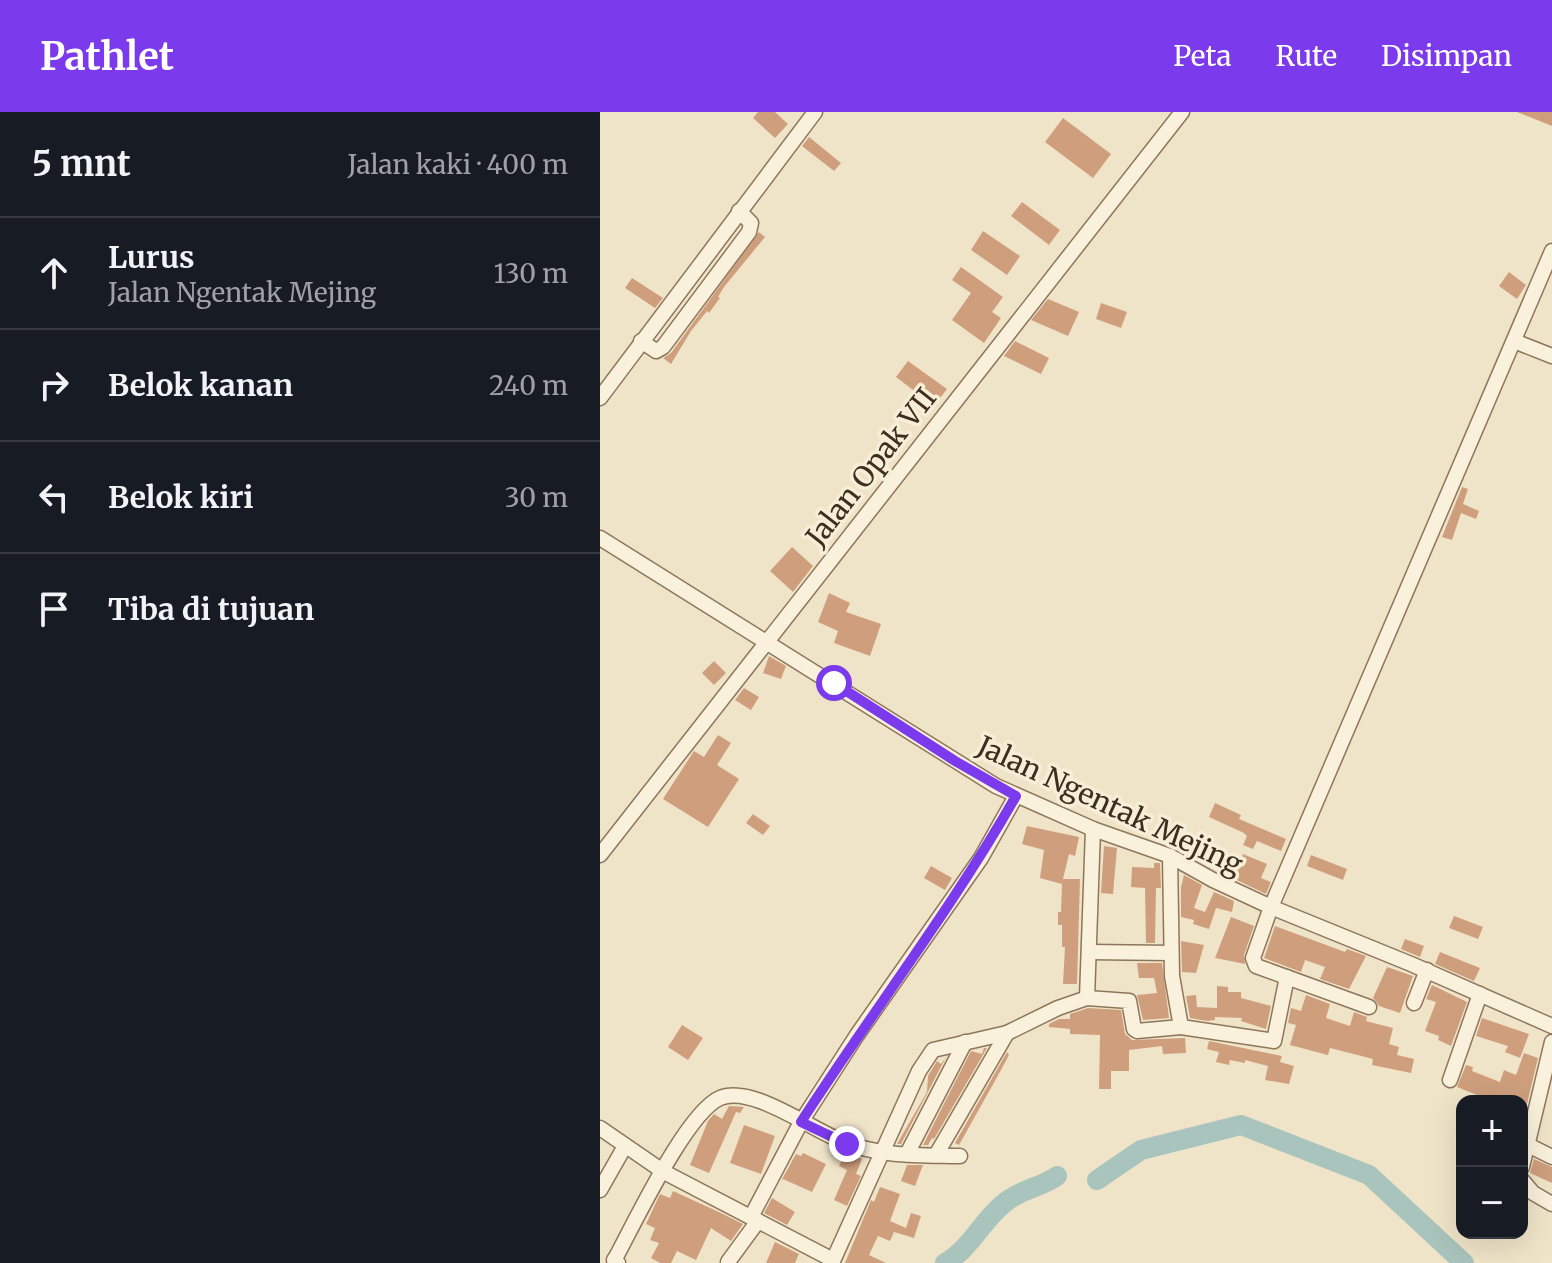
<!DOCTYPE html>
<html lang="id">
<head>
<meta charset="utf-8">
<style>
  :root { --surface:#171b24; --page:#20242c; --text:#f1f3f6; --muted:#9ea1a6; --line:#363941; --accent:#7c3aed }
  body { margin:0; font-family:Merriweather,serif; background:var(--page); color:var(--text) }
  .controls { position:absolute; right:24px; bottom:24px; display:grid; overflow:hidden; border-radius:16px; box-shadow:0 8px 32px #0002 }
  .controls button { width:72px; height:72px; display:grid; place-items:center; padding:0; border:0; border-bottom:2px solid var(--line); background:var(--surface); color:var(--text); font:40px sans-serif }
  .stop { position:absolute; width:24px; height:24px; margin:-18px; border:6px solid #7c3aed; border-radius:50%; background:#fff }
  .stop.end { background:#7c3aed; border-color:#fff; box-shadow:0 2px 8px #0008 }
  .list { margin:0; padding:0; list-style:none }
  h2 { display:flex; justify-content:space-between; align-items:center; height:104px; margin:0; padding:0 32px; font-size:34px }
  h2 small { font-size:26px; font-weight:400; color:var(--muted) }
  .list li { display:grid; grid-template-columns:52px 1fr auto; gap:24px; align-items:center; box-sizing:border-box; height:112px; padding:0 32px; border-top:2px solid var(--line) }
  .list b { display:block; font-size:30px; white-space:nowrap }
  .list p { margin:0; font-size:26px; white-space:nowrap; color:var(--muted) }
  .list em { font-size:26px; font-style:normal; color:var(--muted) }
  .icon { flex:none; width:44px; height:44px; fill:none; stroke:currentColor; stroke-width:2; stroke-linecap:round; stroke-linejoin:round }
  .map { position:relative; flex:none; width:952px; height:1151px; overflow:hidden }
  header { display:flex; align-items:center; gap:48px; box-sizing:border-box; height:112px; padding:0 40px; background:var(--accent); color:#fff }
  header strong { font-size:38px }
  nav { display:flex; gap:44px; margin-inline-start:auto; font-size:28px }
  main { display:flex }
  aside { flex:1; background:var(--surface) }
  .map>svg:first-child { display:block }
</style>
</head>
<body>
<header>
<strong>Pathlet</strong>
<nav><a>Peta</a><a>Rute</a><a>Disimpan</a></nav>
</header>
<main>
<aside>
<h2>5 mnt<small>Jalan kaki · 400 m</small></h2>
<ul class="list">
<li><svg class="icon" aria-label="ahead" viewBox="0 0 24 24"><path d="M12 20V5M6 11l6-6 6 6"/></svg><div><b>Lurus</b><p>Jalan Ngentak Mejing</p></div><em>130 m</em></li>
<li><svg class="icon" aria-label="right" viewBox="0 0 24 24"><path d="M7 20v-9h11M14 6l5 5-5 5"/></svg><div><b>Belok kanan</b></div><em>240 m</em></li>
<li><svg class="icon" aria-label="left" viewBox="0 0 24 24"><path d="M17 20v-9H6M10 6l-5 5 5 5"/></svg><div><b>Belok kiri</b></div><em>30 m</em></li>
<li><svg class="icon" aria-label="arrive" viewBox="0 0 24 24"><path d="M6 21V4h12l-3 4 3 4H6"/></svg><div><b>Tiba di tujuan</b></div></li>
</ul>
</aside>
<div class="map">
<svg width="952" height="1151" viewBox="0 0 952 1151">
  <rect width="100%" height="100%" fill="#f0e4c8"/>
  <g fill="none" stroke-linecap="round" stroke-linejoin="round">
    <g stroke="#a9c4bc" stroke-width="20">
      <polyline points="497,1068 541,1038 641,1013 769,1063 864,1151"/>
      <path d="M345,1151C371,1137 383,1106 407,1089C422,1077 442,1075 457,1064"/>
    </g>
  </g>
  <g fill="#cf9f7d">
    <polygon points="158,0 175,0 188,12 175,26 153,6"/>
    <polygon points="917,0 952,0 952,14"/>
    <polygon points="463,6 511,42 493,66 445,30"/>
    <polygon points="209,25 241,51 234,59 202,34"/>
    <polygon points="422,90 460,118 449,133 411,104"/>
    <polygon points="383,119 420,144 407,163 371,138"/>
    <polygon points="159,120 165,125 124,175 118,185 120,186 109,201 107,199 91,219 71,252 63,246 71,241"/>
    <polygon points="361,155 403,185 392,200 401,206 384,231 352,208 371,181 352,168"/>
    <polygon points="909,160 926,173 917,187 899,174"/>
    <polygon points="32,166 63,186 55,196 25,176"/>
    <polygon points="448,187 479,200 468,224 431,208"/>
    <polygon points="501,191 527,200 521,216 496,207"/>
    <polygon points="415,229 449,246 441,262 404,244"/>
    <polygon points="308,249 347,277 334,294 296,265"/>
    <polygon points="862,375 868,377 863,392 879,399 876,407 861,401 852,428 842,425"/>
    <polygon points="192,435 213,454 193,480 170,459"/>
    <polygon points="229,481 250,491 246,500 281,512 270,544 234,531 238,519 218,510"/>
    <polygon points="169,544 186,554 181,567 163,561"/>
    <polygon points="114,549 126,561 114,573 102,561"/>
    <polygon points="144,576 159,585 151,598 135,588"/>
    <polygon points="118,623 131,631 117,653 139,667 108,715 63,687 94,639 104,645"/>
    <polygon points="615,691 641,703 639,707 686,727 681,739 657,729 653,737 643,733 647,724 644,721 609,705"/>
    <polygon points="153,702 170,714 163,723 146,711"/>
    <polygon points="427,714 479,725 475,744 469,742 463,767 480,767 477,872 463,872 465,835 462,835 462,813 458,813 458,800 461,800 462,772 440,766 444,738 422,732"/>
    <polygon points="504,734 517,736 513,782 501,781"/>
    <polygon points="643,742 667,752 661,766 671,770 666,782 622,761 627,750 638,755"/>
    <polygon points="711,743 747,757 743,768 707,754"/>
    <polygon points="554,751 560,751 561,776 556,776 555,831 546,831 545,776 531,775 532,755 554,756"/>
    <polygon points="331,754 352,766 345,778 324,766"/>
    <polygon points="584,763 602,773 594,796 605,800 614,780 634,789 632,800 616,796 609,817 593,812 594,808 581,805 581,775"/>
    <polygon points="854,804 883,815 878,827 849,816"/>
    <polygon points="631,805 654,814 644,843 645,852 615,846"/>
    <polygon points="675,814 745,840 747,837 766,844 749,877 720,867 725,855 705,848 701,860 664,846"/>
    <polygon points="805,827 824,834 820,845 801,837"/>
    <polygon points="581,829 604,833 596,861 582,860"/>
    <polygon points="840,840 880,856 874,869 835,852"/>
    <polygon points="537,851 562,851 569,906 543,908 537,883 557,881 554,866 539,866"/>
    <polygon points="787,855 813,864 800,901 779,894 773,886"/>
    <polygon points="832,873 867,890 851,934 838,928 839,924 825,919 836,890 826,887"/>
    <polygon points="617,874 628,875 628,880 641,880 641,886 671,894 666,917 641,909 642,906 615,905 615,908 607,909 590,906 586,884 596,883 597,895 617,896"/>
    <polygon points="706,883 730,892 726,906 750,914 754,900 767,905 766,909 793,916 789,932 799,935 797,943 814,947 811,961 772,953 773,947 730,936 728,943 690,933 696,913 688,911 691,896 701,899"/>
    <polygon points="488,896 521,898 525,922 532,928 585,926 586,941 563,942 562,934 529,938 529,959 511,959 511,977 499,977 500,923 470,922 470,917 449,915 449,912 459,907 470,907 470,902"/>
    <polygon points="882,906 929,922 920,946 905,940 908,934 876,924"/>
    <polygon points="82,913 103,926 88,948 68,935"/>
    <polygon points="609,929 682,944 680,950 694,954 689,972 665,968 668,954 645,948 645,951 630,948 629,953 616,950 619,940 607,937"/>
    <polygon points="384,936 387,936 334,1027 332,1026 328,1033 323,1033 371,939 382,942"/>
    <polygon points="407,940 409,943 401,958 359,1033 355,1031"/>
    <polygon points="924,941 938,946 926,996 922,995 922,989 874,989 877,983 857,975 866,953 873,955 872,959 900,970 904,958 916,963"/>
    <polygon points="346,945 301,1032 297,1032 327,980 328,964 337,949 341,952"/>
    <polygon points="129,994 144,995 140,1001 136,1000 109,1061 90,1053 108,1009 114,1002 122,1007"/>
    <polygon points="144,1013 175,1024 161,1062 130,1051"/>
    <polygon points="203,1041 226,1052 212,1080 183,1067 181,1069 196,1042 201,1044"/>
    <polygon points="245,1041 262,1047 256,1062 261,1064 247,1094 234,1088 247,1058 239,1054"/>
    <polygon points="934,1047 952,1055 952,1071 930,1061"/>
    <polygon points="307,1053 323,1053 315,1074 301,1069"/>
    <polygon points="280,1075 300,1082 290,1109 306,1116 311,1101 321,1104 314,1126 294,1120 290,1129 278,1124 269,1143 286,1151 245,1151 271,1088 274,1090"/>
    <polygon points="73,1079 121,1101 143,1112 131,1129 111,1116 96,1148 77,1139 71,1151 60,1151 51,1146 59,1131 50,1128 55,1116 46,1112 60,1082 70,1086"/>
    <polygon points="172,1086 195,1100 187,1113 164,1101"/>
    <polygon points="175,1130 199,1142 195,1151 166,1151"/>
  </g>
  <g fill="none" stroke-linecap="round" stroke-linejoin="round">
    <g stroke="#8d765c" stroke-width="17">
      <g id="minor">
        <polyline points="41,229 56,239 63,235 149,120 151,111 139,99"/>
        <polyline points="914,229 952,244"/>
        <polyline points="0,286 215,0"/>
        <polyline points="0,426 396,674 493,717 570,744 613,768 671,795 811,852 952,914"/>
        <polyline points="0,743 582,0"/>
        <polyline points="570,744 572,864 581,915 674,929 687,865"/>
        <polyline points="489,840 571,841"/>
        <polyline points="487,886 493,717"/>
        <polyline points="814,891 827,858"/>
        <polyline points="769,895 656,854 653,846 671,795 952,139"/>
        <polyline points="850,968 880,882"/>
        <polyline points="0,1016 64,1060 233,1148"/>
        <polyline points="928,1033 952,1045"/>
        <polyline points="307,1042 365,930"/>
        <polyline points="336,1043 407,921"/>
        <polyline points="922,1055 952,930"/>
        <polyline points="922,1068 933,1081 952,1092"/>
        <polyline points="0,1078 25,1034"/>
        <polyline points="151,1105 201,1010 257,923 381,746 416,684"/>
        <polyline points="128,1150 158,1109"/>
        <path d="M18,1151L14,1148L16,1145C35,1110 87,1000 120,986C152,972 213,1019 244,1030C282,1045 320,1043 360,1044"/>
        <polyline points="232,1151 319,959 333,938 407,921 458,896 487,886 529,889 534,917 537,919 581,915"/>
      </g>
    </g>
    <use href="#minor" stroke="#faf1dc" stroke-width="14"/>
  </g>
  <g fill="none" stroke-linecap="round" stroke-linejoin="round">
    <path stroke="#7c3aed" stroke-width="10" d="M234,571L355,649L416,684C352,797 272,900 201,1010L247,1032"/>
  </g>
  <g text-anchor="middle" stroke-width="7" stroke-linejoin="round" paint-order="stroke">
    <g font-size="28" fill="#3d2e20" stroke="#f7eed8">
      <text transform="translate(271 355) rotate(-52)" y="10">Jalan Opak VII</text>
      <text transform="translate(510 693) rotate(25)" y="10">Jalan Ngentak Mejing</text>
    </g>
  </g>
</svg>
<div class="controls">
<button>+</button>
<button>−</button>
</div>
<div class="stop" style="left:234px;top:571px"></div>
<div class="stop end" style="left:247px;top:1032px"></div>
</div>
</main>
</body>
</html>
